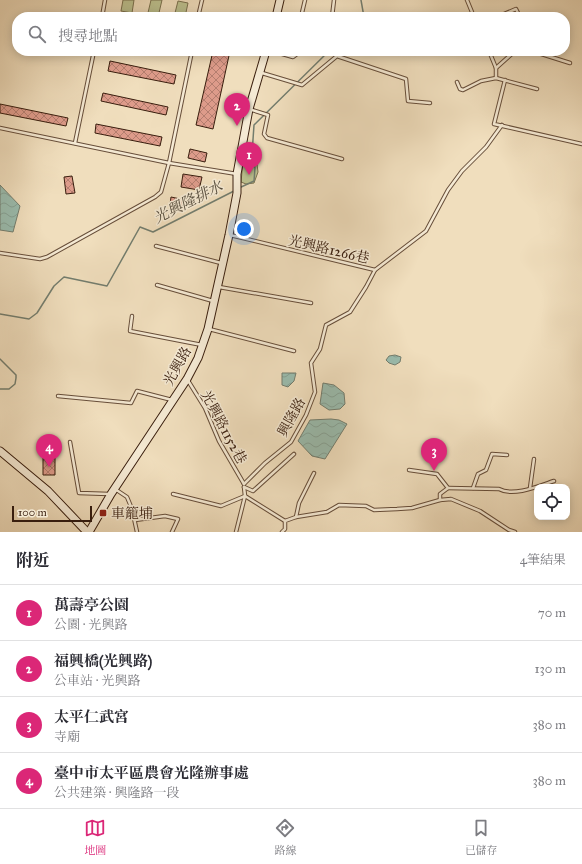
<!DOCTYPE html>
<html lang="zh-TW">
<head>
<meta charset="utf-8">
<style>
  :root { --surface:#fff; --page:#f2f2f3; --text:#2b2b33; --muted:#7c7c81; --line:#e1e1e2; --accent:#db2777 }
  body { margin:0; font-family:"IM FELL Great Primer","Noto Serif TC",serif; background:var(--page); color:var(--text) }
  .controls { position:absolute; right:12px; bottom:12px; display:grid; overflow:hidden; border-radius:8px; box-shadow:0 2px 10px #0003 }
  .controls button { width:36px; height:36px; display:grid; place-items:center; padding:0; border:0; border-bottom:1px solid var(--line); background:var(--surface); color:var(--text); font:20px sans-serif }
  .scale { position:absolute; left:12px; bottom:10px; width:80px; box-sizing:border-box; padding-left:4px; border:2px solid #391e0e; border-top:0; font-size:11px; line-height:14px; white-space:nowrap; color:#391e0e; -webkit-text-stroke:3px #f5ead4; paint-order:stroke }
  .you { position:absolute; left:244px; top:229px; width:14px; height:14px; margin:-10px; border:3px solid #fff; border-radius:50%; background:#1a73e8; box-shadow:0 0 0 6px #1a73e833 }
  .badge { display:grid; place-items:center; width:26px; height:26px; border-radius:50%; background:var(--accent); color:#fff; font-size:13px; font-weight:700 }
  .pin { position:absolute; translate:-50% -33px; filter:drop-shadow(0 1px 2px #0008) }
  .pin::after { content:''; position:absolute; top:21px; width:14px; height:12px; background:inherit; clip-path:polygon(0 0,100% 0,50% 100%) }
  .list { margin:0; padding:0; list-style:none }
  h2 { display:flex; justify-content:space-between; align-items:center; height:52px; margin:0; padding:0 16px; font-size:17px }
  h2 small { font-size:13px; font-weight:400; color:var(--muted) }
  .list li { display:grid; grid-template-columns:26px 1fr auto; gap:12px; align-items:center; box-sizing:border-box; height:56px; padding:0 16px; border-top:1px solid var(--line) }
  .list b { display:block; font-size:15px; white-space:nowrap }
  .list p { margin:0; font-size:13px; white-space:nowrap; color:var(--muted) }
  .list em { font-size:13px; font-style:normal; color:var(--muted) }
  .icon { flex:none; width:22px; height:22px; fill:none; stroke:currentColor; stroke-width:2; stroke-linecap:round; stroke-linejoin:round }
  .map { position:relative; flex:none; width:582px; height:532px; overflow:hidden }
  .search { position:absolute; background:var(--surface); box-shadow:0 2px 10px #0003; left:12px; right:12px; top:12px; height:44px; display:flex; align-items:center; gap:10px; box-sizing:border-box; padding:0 14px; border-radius:16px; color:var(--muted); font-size:15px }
  .sheet { height:276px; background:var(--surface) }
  nav { display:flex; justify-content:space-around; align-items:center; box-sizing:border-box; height:56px; border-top:1px solid var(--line); background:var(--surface); font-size:11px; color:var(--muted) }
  nav a { display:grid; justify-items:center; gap:2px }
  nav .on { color:var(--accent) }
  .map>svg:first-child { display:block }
</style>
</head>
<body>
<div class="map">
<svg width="582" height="532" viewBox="0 0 582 532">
  <defs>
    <pattern id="water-waves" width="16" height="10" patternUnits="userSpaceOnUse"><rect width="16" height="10" fill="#9abcae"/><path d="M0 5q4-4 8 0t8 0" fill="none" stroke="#85a194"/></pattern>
    <pattern id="building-cross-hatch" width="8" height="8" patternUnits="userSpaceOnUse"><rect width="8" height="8" fill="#dd9b8a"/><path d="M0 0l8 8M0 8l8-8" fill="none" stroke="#b47e6f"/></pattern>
  </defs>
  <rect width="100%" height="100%" fill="#f0debd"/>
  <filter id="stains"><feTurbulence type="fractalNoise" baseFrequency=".005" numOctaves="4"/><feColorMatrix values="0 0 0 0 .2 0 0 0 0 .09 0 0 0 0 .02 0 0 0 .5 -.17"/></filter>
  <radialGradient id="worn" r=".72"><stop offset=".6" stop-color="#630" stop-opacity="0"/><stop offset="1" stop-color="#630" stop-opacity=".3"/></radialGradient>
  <g fill="#bcc18f" stroke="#7a704e">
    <polygon points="123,0 134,0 132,13 121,11"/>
    <polygon points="151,0 162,0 158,17 147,17"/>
    <polygon points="178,1 188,3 185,17 174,17"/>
    <polygon points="243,162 257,164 258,172 254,183 246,184 241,182"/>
  </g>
  <g fill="url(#water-waves)" stroke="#737d6e">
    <polygon points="0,185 20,206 13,232 0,230"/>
    <polygon points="395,355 401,357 400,362 395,365 389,363 386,360 389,356"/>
    <polygon points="282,373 296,373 294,381 288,387 282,385"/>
    <polygon points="323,383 334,385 344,393 345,404 340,409 329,410 320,404"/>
    <polygon points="331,419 339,420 347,424 325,459 312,456 298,441 310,420"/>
  </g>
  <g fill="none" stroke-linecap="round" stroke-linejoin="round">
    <g stroke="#737d6e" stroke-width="1.5">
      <polyline points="361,0 364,17"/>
      <polyline points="239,188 254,181 255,168 252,154 254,125 329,51"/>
      <polyline points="0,314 29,319 37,313 54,286 64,277 107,286 140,227 153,232 234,191"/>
      <polyline points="0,359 16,375 16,378 15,384 9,389 0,389"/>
    </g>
  </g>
  <g fill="url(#building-cross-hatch)" stroke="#391e0e">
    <polygon points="213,51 230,51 213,129 196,125"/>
    <polygon points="110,61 176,75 174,84 108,71"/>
    <polygon points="103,93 168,107 166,115 101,101"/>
    <polygon points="0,104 68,118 66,126 0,113"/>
    <polygon points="96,124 162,137 160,146 95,133"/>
    <polygon points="190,149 207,153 205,162 188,158"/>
    <polygon points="183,174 202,177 199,190 181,187"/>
    <polygon points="72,176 75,193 66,194 64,177"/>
    <polygon points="171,197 190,201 189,207 170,204"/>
    <polygon points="43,453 53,453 53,458 55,458 55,475 43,475"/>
  </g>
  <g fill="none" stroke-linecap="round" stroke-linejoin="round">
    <g stroke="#674e3a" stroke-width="4.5">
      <g id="lane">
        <polyline points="467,0 474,17"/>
        <polyline points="102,17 105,0"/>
        <polyline points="198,17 202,0"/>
        <polyline points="301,17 305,0"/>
        <polyline points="332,17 334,0"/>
        <polyline points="497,17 516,9 520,17"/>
        <polyline points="272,51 293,57 301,51"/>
        <polyline points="489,51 496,68 496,78"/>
        <polyline points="532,51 570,63"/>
        <polyline points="496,68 515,51"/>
        <polyline points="262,73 302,85 337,56 406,79 408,101 430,103"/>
        <polyline points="505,80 494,124 582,144"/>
        <polyline points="457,82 460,89 463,90 481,81 496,78 537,89"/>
        <polyline points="249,109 268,115 264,134 267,138 342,159"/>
        <polyline points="0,128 169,163 237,174"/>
        <polyline points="75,143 94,51"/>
        <polyline points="230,235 375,270 426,231 448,190 462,171 486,147 502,125"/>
        <polyline points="156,246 221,263"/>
        <polyline points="0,253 40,259 47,257 155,197 161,192 169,163 192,51"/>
        <polyline points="157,285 213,301"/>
        <polyline points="219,287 311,303"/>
        <polyline points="132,316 130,331 202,345"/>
        <polyline points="209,329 294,351"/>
        <polyline points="187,379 205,408 219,441 244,484"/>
        <polyline points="58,396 131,403 137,391 172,400"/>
        <polyline points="70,442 79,493 109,494"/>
        <polyline points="409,470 437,474 448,488 440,494 440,500"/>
        <polyline points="244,484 265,463 291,442 306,415 315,392 311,363 320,349 326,325 350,312 366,287 375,270"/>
        <polyline points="244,487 253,491 294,454"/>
        <polyline points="244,487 245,496 285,521"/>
        <path d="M448,488L499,489C513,497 539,486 554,481"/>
        <polyline points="473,488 478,474 486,470 492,454 507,455"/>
        <polyline points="530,488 534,459"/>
        <polyline points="115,489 127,497 132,509 137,532"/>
        <polyline points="173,494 221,506 245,496"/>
        <polyline points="296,517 299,503 314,473"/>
        <polyline points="135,520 165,516 178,519 172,532"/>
        <polyline points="236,532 245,496"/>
        <polyline points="282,532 285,529 285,521 296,517 327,512 339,505 366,506 374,510 397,509 412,508 440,500 451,499 480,511 509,530 515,532"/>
      </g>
    </g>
    <g stroke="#391e0e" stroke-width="9">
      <g id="secondary">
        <polyline points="276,17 280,0"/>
        <polyline points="0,451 48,491 87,532"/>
        <polyline points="89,532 111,494 187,379 198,358 208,329 229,235 237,193 237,174 249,109 266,51"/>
      </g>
    </g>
    <use href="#lane" stroke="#f5ead4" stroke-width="2.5"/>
    <use href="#secondary" stroke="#f5ead4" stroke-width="7"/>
  </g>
  <rect fill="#8f2418" stroke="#f5ead4" stroke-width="1.5" x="99" y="509" width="8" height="8" rx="2"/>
  <g text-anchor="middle" stroke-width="3" stroke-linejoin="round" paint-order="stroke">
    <g font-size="14" fill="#391e0e" stroke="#f5ead4">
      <text transform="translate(329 249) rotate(13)" y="5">光興路1266巷</text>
      <text transform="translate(177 366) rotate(-61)" y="5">光興路</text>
      <text transform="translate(291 417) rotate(-61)" y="5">興隆路</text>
      <text transform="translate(224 427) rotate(62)" y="5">光興路1152巷</text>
    </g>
    <g font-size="14" fill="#391e0e" stroke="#f5ead4" text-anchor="start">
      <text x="111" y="518">車籠埔</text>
    </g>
    <g font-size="15" font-style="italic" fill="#564d3e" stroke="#f5ead4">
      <text transform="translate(188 202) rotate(-27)" y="5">光興隆排水</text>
    </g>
  </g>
  <rect width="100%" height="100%" filter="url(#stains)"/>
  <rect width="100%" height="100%" fill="url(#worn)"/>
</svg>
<div class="controls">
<button><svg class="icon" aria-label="locate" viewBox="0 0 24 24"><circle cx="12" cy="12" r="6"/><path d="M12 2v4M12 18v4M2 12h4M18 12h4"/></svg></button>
</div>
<div class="scale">100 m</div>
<div class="you"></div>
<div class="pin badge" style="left:249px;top:175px">1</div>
<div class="pin badge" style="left:237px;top:126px">2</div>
<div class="pin badge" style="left:434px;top:471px">3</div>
<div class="pin badge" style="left:49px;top:467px">4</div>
<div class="search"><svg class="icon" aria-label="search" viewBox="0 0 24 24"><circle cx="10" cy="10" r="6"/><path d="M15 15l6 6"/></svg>搜尋地點</div>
</div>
<section class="sheet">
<h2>附近<small>4筆結果</small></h2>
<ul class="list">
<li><span class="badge">1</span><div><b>萬壽亭公園</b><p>公園 · 光興路</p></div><em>70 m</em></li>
<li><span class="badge">2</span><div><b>福興橋(光興路)</b><p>公車站 · 光興路</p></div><em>130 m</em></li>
<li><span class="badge">3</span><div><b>太平仁武宮</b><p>寺廟</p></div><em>380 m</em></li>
<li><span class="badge">4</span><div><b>臺中市太平區農會光隆辦事處</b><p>公共建築 · 興隆路一段</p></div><em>380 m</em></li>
</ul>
</section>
<nav>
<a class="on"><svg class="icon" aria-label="map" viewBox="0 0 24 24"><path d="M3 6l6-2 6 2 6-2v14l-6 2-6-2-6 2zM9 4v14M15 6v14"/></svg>地圖</a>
<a><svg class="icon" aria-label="directions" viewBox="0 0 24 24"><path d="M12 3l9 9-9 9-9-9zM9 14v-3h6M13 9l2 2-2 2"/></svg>路線</a>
<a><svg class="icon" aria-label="saved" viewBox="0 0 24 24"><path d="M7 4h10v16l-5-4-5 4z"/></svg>已儲存</a>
</nav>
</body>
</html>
